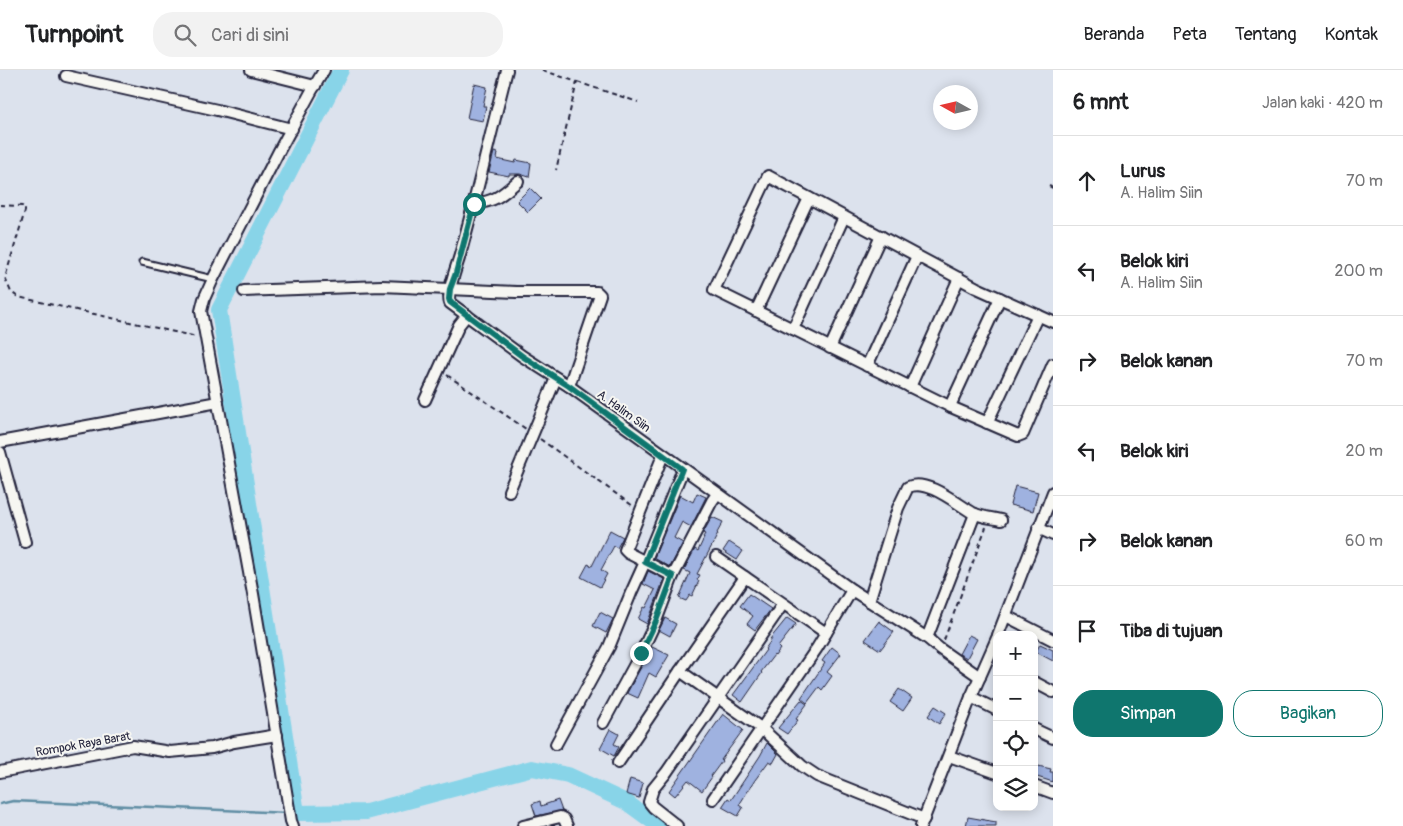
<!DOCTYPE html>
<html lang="id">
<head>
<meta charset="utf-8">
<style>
  :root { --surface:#fff; --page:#f2f2f2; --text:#202124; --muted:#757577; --line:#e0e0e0; --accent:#0f766e }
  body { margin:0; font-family:Pangolin,sans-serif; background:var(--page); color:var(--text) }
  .controls { position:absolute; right:15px; bottom:15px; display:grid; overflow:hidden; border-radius:10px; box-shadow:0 2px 12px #0003 }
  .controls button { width:45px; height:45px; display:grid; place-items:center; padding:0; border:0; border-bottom:1px solid var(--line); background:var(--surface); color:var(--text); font:25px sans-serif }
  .compass { position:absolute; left:933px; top:15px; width:45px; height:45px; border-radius:50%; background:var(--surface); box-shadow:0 2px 12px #0003; rotate:278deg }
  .stop { position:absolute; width:15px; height:15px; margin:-11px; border:4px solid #0f766e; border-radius:50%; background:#fff }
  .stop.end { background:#0f766e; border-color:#fff; box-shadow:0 1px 5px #0008 }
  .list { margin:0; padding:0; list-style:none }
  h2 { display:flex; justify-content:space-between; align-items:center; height:65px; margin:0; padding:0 20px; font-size:21px }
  h2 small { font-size:16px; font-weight:400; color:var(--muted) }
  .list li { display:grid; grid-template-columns:32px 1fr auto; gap:15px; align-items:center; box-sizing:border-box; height:90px; padding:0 20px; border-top:1px solid var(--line) }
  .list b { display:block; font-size:19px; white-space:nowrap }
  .list p { margin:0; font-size:16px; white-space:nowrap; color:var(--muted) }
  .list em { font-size:16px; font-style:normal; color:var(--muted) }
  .actions { display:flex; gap:10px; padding:15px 20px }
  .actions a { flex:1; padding:11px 0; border:1px solid var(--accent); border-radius:20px; text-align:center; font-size:18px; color:var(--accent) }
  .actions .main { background:var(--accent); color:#fff }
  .icon { flex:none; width:28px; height:28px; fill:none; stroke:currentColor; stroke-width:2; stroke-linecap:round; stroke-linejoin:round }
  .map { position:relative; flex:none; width:1053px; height:756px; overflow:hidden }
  header { display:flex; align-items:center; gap:30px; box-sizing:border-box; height:70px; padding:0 25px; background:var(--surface); border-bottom:1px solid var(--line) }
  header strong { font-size:24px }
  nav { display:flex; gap:28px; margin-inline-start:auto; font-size:18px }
  .search { width:350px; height:45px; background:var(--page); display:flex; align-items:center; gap:12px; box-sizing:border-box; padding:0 18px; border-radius:20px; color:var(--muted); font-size:19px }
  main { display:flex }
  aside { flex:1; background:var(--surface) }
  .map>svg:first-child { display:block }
</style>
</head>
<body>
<header>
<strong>Turnpoint</strong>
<div class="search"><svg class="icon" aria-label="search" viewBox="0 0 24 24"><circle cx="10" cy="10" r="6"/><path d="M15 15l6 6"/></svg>Cari di sini</div>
<nav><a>Beranda</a><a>Peta</a><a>Tentang</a><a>Kontak</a></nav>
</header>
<main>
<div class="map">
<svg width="1053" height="756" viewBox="0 0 1053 756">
  <rect width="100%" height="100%" fill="#dce2ed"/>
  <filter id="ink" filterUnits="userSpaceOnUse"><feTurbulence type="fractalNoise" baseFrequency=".02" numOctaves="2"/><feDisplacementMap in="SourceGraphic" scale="10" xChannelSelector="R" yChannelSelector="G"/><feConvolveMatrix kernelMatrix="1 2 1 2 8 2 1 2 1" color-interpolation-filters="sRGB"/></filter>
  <g filter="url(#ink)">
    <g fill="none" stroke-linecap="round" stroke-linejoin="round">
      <polyline stroke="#5f8da3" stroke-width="2.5" points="0,734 13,731 288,743"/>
      <polyline stroke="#88d4e8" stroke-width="16" points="341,0 219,240 297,743 366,742 532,698 568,705 626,732 659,756"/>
    </g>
    <g fill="#9fb2e0" stroke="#22223b">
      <polygon points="474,14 487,17 483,36 486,36 483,51 467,48"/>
      <polygon points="494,82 498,83 497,89 515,93 516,90 531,93 529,107 520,104 509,104 509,106 489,102"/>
      <polygon points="530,118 541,129 528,142 517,131"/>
      <polygon points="1015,416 1038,422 1033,441 1010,435"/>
      <polygon points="697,423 706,427 691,457 682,452 674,468 683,473 670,497 654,488 680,425 693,432"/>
      <polygon points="712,447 723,452 717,463 718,464 697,504 700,505 697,510 699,511 692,526 690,525 686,531 679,528 690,503 684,500 695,479 698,481 704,468 703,467 705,464 703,463"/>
      <polygon points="610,460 623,467 617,478 614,476 601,500 607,504 600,517 581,507 588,494 592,496"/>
      <polygon points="729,472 743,481 737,490 723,481"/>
      <polygon points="648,501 664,509 647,554 638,549 644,537 646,538 655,520 643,514"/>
      <polygon points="749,524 771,539 755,560 747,554 753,546 740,536"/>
      <polygon points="600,542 613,549 606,563 593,556"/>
      <polygon points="665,548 676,554 670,566 659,560"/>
      <polygon points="787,548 796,554 778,577 780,579 775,586 774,585 761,602 762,603 742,632 733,625 766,580 765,579 772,569 770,569"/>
      <polygon points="879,551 894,562 880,580 865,570"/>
      <polygon points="969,565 977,569 967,588 959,584"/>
      <polygon points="1040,574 1053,580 1053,591 1036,582"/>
      <polygon points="652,577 669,585 656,607 649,603 638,628 627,623"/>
      <polygon points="832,577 841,584 827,602 832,606 822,620 819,617 807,633 801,628 825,593 822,591"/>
      <polygon points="899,619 912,628 903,641 890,632"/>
      <polygon points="801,630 807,634 796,649 798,650 787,664 778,658"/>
      <polygon points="935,636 946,643 939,654 928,646"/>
      <polygon points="723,644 743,660 721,690 722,691 711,706 712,707 702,721 688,710 675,726 669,721"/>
      <polygon points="610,659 619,664 614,674 619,677 614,686 600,678"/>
      <polygon points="767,673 778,684 773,693 769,691 755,710 739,735 743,738 738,746 722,737 728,728 731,730 760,686"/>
      <polygon points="1034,695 1051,699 1050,702 1053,702 1053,712 1034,706"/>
      <polygon points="630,709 643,713 639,728 626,724"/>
      <polygon points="558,730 562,741 536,746 532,734 540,731 541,736"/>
      <polygon points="968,747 996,752 996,756 966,756"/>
    </g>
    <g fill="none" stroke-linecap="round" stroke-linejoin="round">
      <g stroke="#22223b" stroke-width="9">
        <polyline id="lane" points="142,192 213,209"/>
      </g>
      <g stroke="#22223b" stroke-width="14">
        <g id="street">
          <polyline points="251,0 315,16"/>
          <path d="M507,0C491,62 477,124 460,185C457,196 446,223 450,233L522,286L569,316L852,520L927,568L940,579L980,607"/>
          <polyline points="66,6 217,40 292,59"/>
          <path d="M474,134C496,131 502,125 518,111"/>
          <polyline points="244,221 382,216 516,222 597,222 600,225 569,316"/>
          <polyline points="756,241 809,128"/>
          <polyline points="1053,252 977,218 768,106 714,220 951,337 1018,366 1023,364 1053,294"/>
          <polyline points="793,259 844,147"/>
          <polyline points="830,278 881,166"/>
          <polyline points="867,296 917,186"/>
          <polyline points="910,317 959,208"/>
          <polyline points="425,330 459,255 467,245"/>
          <polyline points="951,337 951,334 1000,228"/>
          <polyline points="987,353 1038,245"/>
          <polyline points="0,372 218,332"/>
          <polyline points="0,382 25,472"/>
          <polyline points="663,385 625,480 628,483 673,506"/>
          <polyline points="509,421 556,308"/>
          <polyline points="1038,458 1053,465"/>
          <polyline points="716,487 826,563"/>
          <polyline points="745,507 680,601 761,658 802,696 817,706 924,749"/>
          <path d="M869,531L898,438L908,417C927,408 957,434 973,443C981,447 992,448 1001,450"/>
          <polyline points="1006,546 1053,570"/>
          <polyline points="998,565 1053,422"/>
          <polyline points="927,568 975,444"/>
          <polyline points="1034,612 1053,622"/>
          <polyline points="971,627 997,640"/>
          <polyline points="603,653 641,583 656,551 673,506 712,431 717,424"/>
          <polyline points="1034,659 1053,668"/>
          <polyline points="556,674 609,577 631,523 645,492 683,399"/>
          <polyline points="949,686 997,703"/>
          <polyline points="618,693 680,601"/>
          <polyline points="0,702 133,676 170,682 212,678 234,672 277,665"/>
          <polyline points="1034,716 1053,723"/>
          <polyline points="713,729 817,578 852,520"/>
          <polyline points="293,756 291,751 253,524 201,241 204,229 213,209 279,81 311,22 324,0"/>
          <polyline points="523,756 560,747 564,749 567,756"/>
          <polyline points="677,756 653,737 649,732 653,719 666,703 783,534"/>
          <polyline points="921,756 971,627 997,568"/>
        </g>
      </g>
      <g stroke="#22223b" stroke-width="2" stroke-dasharray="5 4" stroke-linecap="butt">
        <polyline points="542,0 577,12 556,100"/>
        <polyline points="577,12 638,32"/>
        <polyline points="1049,116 1053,118"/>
        <polyline points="0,135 22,136 25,138 25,141 5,208 11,222 18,227 197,267"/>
        <polyline points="447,305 526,359"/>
        <polyline points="540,369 633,436"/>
        <polyline points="944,570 986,457"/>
      </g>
      <use href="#lane" stroke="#f6f6f2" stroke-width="5"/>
      <use href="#street" stroke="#f6f6f2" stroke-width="10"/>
    </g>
  </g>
  <g fill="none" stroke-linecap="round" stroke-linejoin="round" filter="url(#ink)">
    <polyline stroke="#0f766e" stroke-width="6" points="474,134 456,203 450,219 449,229 450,232 522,286 569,316 682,399 645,492 673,506 656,551 641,583"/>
  </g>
  <g text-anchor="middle" stroke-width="4" stroke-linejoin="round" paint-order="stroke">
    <g font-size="12" fill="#22223b" stroke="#f6f6f2">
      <text transform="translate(624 341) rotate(36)" y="4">A. Halim Siin</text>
      <text transform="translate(83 674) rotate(-10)" y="4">Rompok Raya Barat</text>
    </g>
  </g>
</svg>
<div class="controls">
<button>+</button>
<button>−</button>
<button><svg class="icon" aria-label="locate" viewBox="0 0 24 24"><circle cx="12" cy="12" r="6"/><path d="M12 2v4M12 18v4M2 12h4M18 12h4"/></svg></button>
<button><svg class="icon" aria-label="layers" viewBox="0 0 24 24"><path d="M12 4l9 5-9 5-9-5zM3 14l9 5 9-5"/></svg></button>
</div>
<svg class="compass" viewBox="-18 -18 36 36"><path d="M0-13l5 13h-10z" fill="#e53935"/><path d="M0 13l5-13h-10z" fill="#757577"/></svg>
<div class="stop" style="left:474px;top:134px"></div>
<div class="stop end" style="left:641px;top:583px"></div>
</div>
<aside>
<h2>6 mnt<small>Jalan kaki · 420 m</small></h2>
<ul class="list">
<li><svg class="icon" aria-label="ahead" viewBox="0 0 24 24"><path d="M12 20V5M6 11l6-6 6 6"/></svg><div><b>Lurus</b><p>A. Halim Siin</p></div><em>70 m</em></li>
<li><svg class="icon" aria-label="left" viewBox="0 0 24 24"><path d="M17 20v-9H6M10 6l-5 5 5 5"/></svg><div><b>Belok kiri</b><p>A. Halim Siin</p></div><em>200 m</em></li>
<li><svg class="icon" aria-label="right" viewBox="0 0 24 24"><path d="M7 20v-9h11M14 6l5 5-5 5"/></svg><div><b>Belok kanan</b></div><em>70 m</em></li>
<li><svg class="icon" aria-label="left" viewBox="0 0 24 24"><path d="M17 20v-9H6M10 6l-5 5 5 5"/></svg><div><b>Belok kiri</b></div><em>20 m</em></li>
<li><svg class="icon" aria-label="right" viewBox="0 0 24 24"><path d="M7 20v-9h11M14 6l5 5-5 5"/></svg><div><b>Belok kanan</b></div><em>60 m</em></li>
<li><svg class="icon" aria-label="arrive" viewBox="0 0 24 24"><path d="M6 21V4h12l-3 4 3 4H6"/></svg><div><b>Tiba di tujuan</b></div></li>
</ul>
<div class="actions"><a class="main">Simpan</a><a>Bagikan</a></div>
</aside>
</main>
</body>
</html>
